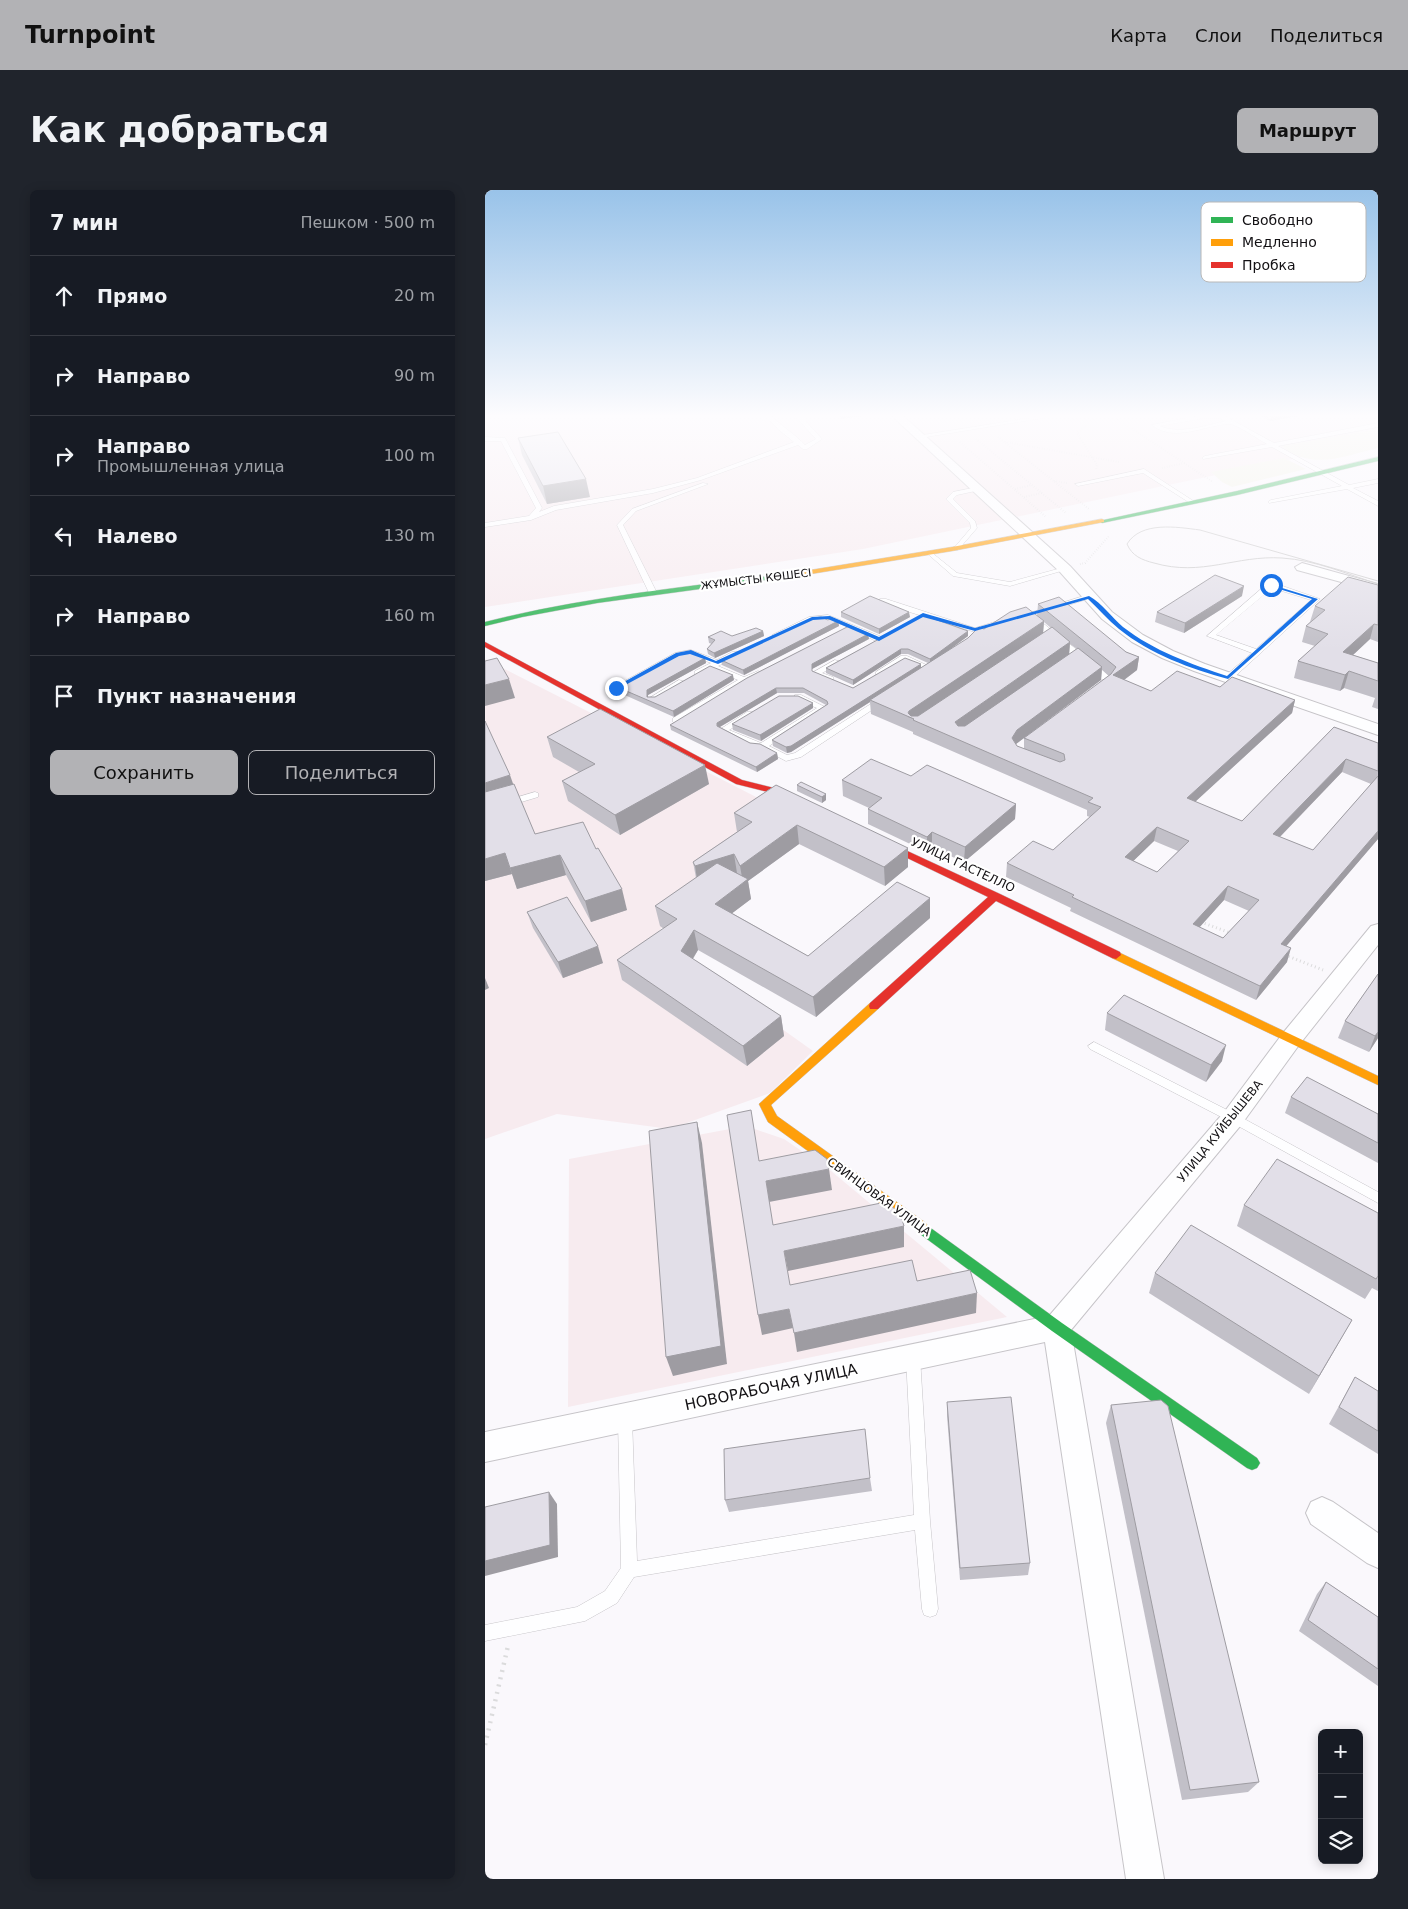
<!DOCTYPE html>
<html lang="ru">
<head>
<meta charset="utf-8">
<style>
  :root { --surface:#171b24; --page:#20242c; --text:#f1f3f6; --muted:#9ea1a6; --line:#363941; --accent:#b2b2b5 }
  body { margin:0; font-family:"DejaVu Sans",sans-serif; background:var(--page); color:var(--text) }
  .controls { position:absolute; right:15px; bottom:15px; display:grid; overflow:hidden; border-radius:8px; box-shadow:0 2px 12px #0003 }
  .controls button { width:45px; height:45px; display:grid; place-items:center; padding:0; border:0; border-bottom:1px solid var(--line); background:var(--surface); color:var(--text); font:25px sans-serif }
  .stop { position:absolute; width:15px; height:15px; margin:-11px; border:4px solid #1a73e8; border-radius:50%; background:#fff }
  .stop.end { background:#1a73e8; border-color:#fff; box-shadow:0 1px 5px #0008 }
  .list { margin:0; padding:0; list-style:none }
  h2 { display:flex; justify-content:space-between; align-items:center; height:65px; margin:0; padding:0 20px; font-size:21px }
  h2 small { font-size:16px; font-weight:400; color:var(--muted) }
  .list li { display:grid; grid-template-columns:32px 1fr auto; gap:15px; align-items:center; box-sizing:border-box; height:80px; padding:0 20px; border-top:1px solid var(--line) }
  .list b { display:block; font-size:19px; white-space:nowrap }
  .list p { margin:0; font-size:16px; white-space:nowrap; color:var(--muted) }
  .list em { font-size:16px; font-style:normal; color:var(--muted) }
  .actions { display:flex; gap:10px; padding:15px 20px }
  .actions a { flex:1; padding:11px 0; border:1px solid var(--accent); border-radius:8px; text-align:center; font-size:18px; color:var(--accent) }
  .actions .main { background:var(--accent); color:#111 }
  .icon { flex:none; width:28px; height:28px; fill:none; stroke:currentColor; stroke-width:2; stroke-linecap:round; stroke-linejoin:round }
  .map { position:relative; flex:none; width:893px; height:1689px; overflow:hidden; border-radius:8px }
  header { display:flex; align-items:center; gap:30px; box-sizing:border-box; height:70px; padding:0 25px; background:var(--accent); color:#111 }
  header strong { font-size:24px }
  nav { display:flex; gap:28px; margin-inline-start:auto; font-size:18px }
  .intro { display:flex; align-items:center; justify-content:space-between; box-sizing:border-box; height:120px; padding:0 30px }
  h1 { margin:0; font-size:35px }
  .button { padding:12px 22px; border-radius:8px; background:var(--accent); color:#111; font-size:18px; font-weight:700 }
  main { display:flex; gap:30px; padding:0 30px }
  aside { flex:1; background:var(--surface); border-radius:8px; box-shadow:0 2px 12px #0003 }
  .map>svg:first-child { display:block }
</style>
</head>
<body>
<header>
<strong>Turnpoint</strong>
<nav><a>Карта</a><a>Слои</a><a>Поделиться</a></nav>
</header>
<div class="intro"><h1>Как добраться</h1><a class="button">Маршрут</a></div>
<main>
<aside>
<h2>7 мин<small>Пешком · 500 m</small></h2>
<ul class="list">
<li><svg class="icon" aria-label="ahead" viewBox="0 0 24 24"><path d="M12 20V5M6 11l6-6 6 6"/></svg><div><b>Прямо</b></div><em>20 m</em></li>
<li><svg class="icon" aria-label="right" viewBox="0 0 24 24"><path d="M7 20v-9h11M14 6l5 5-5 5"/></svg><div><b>Направо</b></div><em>90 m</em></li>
<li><svg class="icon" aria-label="right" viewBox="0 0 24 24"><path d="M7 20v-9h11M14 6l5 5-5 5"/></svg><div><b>Направо</b><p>Промышленная улица</p></div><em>100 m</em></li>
<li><svg class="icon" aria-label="left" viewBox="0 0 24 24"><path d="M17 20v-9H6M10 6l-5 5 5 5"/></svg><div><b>Налево</b></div><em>130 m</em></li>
<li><svg class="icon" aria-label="right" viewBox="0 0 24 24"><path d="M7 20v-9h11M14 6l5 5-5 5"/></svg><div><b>Направо</b></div><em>160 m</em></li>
<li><svg class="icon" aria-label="arrive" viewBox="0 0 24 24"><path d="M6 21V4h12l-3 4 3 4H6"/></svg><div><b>Пункт назначения</b></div></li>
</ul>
<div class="actions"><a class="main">Сохранить</a><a>Поделиться</a></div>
</aside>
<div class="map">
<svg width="893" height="1689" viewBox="0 0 893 1689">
  <rect width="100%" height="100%" fill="#faf8fc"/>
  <g fill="#f7ebef">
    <polygon points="0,225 893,225 893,251 378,359 0,417"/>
    <polygon points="0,469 291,617 168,747 328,861 285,903 185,939 72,924 0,949"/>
    <polygon points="261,936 299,949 346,981 522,1127 83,1217 84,969"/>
  </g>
  <g fill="#f1f2e5">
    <path d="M893,239V258C859,266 827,281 797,256Z"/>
    <polygon points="799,268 821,279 747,297 737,292 726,282"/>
  </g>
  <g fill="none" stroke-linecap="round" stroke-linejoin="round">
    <g stroke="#c6c4c8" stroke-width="1">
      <g id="lane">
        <path d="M280,225H286C296,236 311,245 320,255L331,249L309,225H315L337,249L322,259H318L313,255L216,290L168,303L71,320L46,330L0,337V333L44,326L51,318L16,251H0V247L20,248L57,318L54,322L69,316L168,299L212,288L309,252L294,240Z"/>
        <polygon points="564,225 576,225 435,248 432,246"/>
        <path d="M718,225H738L789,253L893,233V237L793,256L864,295L893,289V293L868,298L893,311V316L862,299L784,313V311L786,310L857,296L787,257L718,269V267L720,266L782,254C774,250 752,234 744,234C720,235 689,253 667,235ZM720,228H735L741,231C722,235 694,245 675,236Z"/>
        <polygon points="659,279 710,312 705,313 658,283 593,296 590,294"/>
        <polygon points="218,293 223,294 151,321 138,335 172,403 165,405 132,335 147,319"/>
        <polygon points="493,297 495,298 495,300 472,305 468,309 490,331 492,338 473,360 469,360 469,358 486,338 485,333 461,309 468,302"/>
        <polygon points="446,362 472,383 525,392 580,377 583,379 525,396 468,386 444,365 443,364"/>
        <path d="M783,393H789L835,409L746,490H740V486L767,463L722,446ZM787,398L826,410L771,459L731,445Z"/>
        <polygon points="602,405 609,407 539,429 532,427"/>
        <polygon points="395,409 401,409 490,438 516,430 520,432 490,442 395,413"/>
        <path d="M343,425L397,447L398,449L391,451C373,443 349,426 330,431C319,433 295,451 287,445L324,427Z"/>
        <polygon points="544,427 550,427 619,481 627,490 617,500 611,500 611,496 618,490 544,431"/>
        <polygon points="206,460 232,470 247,462 253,462 253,466 233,476 259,487 273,481 277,483 191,533 188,532 188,528 253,490 227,479 216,485 210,485 210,481 226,473 205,465 196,467 134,500 127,498 190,463"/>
        <polygon points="416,466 422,466 450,479 443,481 420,471 397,486 391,486 391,482"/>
        <polygon points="350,470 357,472 337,483 348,487 348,491 342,491 327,483"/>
        <polygon points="194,490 201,492 170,511 163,509"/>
        <polygon points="310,505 316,505 342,518 284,556 302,565 310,563 395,508 402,510 316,567 301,571 276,558 267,557 234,540 262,522 268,522 268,526 244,540 276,553 332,518 310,509"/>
        <polygon points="50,602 53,603 53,607 0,623 0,617"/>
        <polygon points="609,852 752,925 893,1002 893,1013 744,931 605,859 603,856"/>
        <polygon points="428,1160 433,1162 435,1167 445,1331 453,1419 451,1425 445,1427 439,1425 437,1419 430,1340 149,1387 132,1413 100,1431 0,1451 0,1435 92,1417 120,1401 136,1378 133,1229 135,1224 140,1222 145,1224 147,1229 152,1371 429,1325 421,1167 423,1162"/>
      </g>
    </g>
    <g stroke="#c6c4c8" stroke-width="2">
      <g id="street">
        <polygon points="406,225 417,225 585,376 627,422 658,445 688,461 720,474 893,534 893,545 709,481 677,468 647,452 617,429 575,382"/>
        <polygon points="817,373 893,394 893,402 812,380 810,377"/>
        <polygon points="893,734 893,755 814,855 756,935 586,1140 679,1689 641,1689 560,1152 0,1272 0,1242 564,1126 740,921 798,843 886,736"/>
        <polygon points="837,1307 848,1312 893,1343 893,1378 882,1373 826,1334 821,1323 826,1312"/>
      </g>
    </g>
    <g stroke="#c6c4c8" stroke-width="1">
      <g id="fast">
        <polygon points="893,267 893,271 752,305 617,333 614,331 752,301"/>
        <path d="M301,384L303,385V387L112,413L37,427L0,436V432C99,407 200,397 301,384Z"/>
        <polygon points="436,1031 577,1133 772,1268 775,1273 772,1278 767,1280 762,1278 567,1141 431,1041 429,1037 431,1033"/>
      </g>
    </g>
    <g stroke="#c6c4c8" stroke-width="1">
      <g id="slow">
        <polygon points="617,329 619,330 619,332 467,361 301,388 297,386 301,384 467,357"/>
        <polygon points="631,761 893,886 893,895 627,768 626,765 627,762"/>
        <polygon points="389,812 393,813 394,816 393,819 286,915 292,926 441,1033 443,1037 441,1041 436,1043 283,932 274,914 385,813"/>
      </g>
    </g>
    <g stroke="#c6c4c8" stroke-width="1">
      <g id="jam">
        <polygon points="0,452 257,590 293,599 322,614 320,616 314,616 287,603 251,594 0,457"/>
        <polygon points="390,646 515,704 635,762 636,765 631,769 627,768 511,711 393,819 385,819 384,816 385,813 503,707 387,651 387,647"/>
      </g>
    </g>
    <g stroke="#dbdbdc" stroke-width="2" stroke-dasharray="0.5 2" stroke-linecap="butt">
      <polyline points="626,225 728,292"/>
      <polyline points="610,227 592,243 612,275 611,280"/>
      <polyline points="583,231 620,225"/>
      <polyline points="513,247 604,319"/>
      <polyline points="491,249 581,323"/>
      <polyline points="475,252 561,327"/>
      <polyline points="520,252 634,272"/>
      <polyline points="677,278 700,273"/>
      <polyline points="569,291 582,293"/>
      <polyline points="530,299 547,295"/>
      <polyline points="539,307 557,303"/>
      <polyline points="595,374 600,373 624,346"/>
    </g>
    <g stroke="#dbdbdc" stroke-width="3" stroke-dasharray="1 3" stroke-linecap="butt">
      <polyline points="716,732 748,744"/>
      <polyline points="800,765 838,780"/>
    </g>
    <polyline stroke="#dbdbdc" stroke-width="4.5" stroke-dasharray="2 5.5" stroke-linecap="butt" points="0,1555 23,1456"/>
    <use href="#lane" fill="#fefeff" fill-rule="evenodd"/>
    <use href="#street" fill="#fefeff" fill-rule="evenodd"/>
    <use href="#fast" fill="#30b455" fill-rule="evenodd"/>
    <use href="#slow" fill="#ff9f0a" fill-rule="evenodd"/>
    <use href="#jam" fill="#e5322d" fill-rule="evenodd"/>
    <path stroke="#cfcecf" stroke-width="1" d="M893,391L715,340C692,337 656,331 642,354C647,366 657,370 669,373C717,387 751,365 797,368C830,370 862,384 893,394"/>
  </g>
  <g fill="#c2c0c8" fill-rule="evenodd">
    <polygon points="352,225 377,225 377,226 356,229"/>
    <polygon points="774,225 819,225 785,231"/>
    <polygon points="33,248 105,307 62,314 37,265"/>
    <polygon points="893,395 893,452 885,449 868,465 893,473 893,519 887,517 890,508 859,498 855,501 809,488 813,471 830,456 817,452 821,436 825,432 830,416"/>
    <polygon points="757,406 699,443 670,432 672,422"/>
    <path d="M553,414L641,462L654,467L652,480L639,490L666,501L735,497L810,510L807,523L710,612L757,631L849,537L893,553V649L801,756L802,772L771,810L585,721L586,718L521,687L522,673L568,660L605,627L602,626V620L428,544V542L386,524L385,512L306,562L302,563L288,556L287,550L341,515L319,503H292L235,537L265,553L292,563L293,569L272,582L186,540L185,535L384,449L327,479V482L368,498L436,478L443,473L423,464H416L368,495L341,483V478L438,425L483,446L463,461L499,439L552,426ZM559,432L566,438L558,443ZM585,454L592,459L584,465ZM617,480L624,486L539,548V559L532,556L531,554L616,490ZM857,582L886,594L828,660L795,647ZM669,651L693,661L672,682L648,671ZM739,710L764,721L738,748L714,737Z"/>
    <polygon points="356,422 425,427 394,444 356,427"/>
    <polygon points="343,430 353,431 354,436 259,485 237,475 236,470"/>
    <polygon points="278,441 279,446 230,468 223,464 222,459 227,454 224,453 223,447 247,446"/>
    <polygon points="220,468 221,473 163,505 163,507 170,507 249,490 189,527 133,502 132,497"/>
    <polygon points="328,518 276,551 248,540 247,534"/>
    <polygon points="62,547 224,594 135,645 83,611 77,591 94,582 68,567"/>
    <polygon points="426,586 531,614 530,629 479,672 447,658 442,662 383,634 383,619 384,618 358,606 357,590"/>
    <polygon points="28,594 50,644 111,659 142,720 106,732 81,685 32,699 27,684 0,691"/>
    <polygon points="291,595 423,677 400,696 314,654 263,691 266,709 247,723 323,766 445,708 445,728 331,827 213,760 208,769 296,826 299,846 262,876 137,790 132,770 179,739 175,736 170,716 211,688 208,672 252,642 249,623"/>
    <polygon points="312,595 341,604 341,610 337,613 312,601"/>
    <polygon points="42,722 118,773 78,788 48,738"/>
    <polygon points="893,784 893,848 884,862 853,848 860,831"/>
    <polygon points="622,823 737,871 721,892 620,840"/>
    <polygon points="806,907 893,924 893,973 800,923"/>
    <polygon points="759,1015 893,1023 893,1101 887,1098 880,1109 752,1036"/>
    <polygon points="670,1083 867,1130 824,1204 664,1103"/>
    <polygon points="870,1187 893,1201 893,1264 844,1234"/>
    <polygon points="462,1212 545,1373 543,1385 475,1390 462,1226"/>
    <polygon points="626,1215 774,1592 763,1602 697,1610 621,1233"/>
    <polygon points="385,1288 387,1301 244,1322 240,1310"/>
    <polygon points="841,1392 893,1427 893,1496 814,1441 832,1404"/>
  </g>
  <g fill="#9e9ca2">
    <polygon points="356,225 377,225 377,226 356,229"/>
    <polygon points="787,225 819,225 785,231"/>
    <polygon points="101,289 105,307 62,314 58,296"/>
    <polygon points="759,396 757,406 699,443 700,433"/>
    <polygon points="424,422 425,427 394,444 394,439"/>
    <polygon points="353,431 354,436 259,485 258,480"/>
    <polygon points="559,431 558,444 429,529 423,527 424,521"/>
    <polygon points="889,434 885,449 854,478 858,462"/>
    <polygon points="278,441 279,446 230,468 229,463"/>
    <polygon points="483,441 483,446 445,474 445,469"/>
    <polygon points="383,444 384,449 327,479 327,474"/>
    <polygon points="585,452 584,465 470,546 470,532"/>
    <polygon points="416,459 416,464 368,495 368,490"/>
    <polygon points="654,467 652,480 627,499 628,485"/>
    <polygon points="220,468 221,473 163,505 163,510 162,507 162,500"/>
    <polygon points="436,474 436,479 385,510 385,512 306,562 302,563 301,557"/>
    <polygon points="617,477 616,490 531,554 527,548 532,540"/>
    <polygon points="864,481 859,498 855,501 860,485"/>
    <polygon points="248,485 249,490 189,527 188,521"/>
    <polygon points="24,489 30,508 0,516 0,495"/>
    <polygon points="291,498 292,503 233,538 233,542 232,533"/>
    <polygon points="810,510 807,523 699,622 702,608"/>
    <polygon points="328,513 328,518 276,551 275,545"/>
    <polygon points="292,563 293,569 272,582 271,577"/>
    <polygon points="861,569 857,582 784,658 788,644"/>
    <polygon points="220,575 224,594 135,645 130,625"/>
    <polygon points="25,585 32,605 0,615 0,593"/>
    <polygon points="341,604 341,610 337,613 337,607"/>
    <polygon points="531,614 530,629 479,672 480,657"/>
    <polygon points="312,635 314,654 263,691 266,709 233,734 230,714 258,693 255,676"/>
    <polygon points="672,637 669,651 638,681 640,667"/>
    <polygon points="893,641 893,649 791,768 796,754"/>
    <polygon points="447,642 447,658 442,662 442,647"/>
    <polygon points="423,658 423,677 400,696 399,677"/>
    <polygon points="20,663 27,684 0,691 0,669"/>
    <polygon points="249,664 252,683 213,696 210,676"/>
    <polygon points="75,665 81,685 32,699 25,678"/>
    <polygon points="743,696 739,710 705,748 708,734"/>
    <polygon points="137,699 142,720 106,732 100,711"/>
    <polygon points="445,708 445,728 331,827 328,807"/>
    <polygon points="209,740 213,760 200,781 196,761"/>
    <polygon points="113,756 118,773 78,788 73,772"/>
    <polygon points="806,758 802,772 771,810 775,796"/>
    <polygon points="0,788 4,798 0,800"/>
    <polygon points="296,826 299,846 262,876 258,856"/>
    <polygon points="893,842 893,848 884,862 890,846"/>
    <polygon points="741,855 737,871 721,892 726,875"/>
    <polygon points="212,932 217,953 242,1174 188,1186 181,1167"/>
    <polygon points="344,979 347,1000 284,1012 281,991"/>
    <polygon points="419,1036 419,1057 303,1081 299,1061"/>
    <polygon points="492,1103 491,1123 312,1162 309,1143"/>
    <polygon points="304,1119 308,1138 277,1145 273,1125"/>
    <polygon points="867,1130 856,1149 824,1204 834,1186"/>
    <polygon points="64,1302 72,1314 73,1367 0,1386 0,1371"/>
  </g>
  <g fill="#e2dfe8" stroke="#9e9ca2" fill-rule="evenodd">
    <polygon points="73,242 101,289 58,296 33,248"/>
    <polygon points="730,385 759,396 700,433 672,422"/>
    <polygon points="863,387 893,395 893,435 889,434 858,462 893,473 893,491 864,481 860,485 813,471 843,444 821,436 840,420 830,416"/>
    <polygon points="385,406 424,422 394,439 356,422"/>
    <path d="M574,407L641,462L654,467L628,485L666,501L692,481L735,497L747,487L810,510L702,608L757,631L849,537L893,553V581L861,569L788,644L828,660L893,586V641L796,754L806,758L775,796L587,707L589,705L522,673L548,651L568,660L616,617L603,612L608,608L428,530L429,529L385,510L483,448L494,437L499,439L525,422L541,417L559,431L424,521L423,523L426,526H433L567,437L585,452L470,532L473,536H480L593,458L617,477L532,540L527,548L532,556L575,572L580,570L579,564L539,548L626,484L631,477L553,414ZM672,637L704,651L672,682L640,667ZM743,696L774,710L738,748L708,734Z"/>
    <polygon points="438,425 483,441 445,469 423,459 416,459 368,490 341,478"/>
    <polygon points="336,427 343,430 346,428 353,431 258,480 236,470 329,428"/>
    <polygon points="364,436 383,444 327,474 327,481 368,498 420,468 436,474 306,556 301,557 287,550 343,514 342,511 318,498 291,498 232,533 232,536 265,553 275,554 292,563 271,577 185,535 262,488"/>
    <polygon points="271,438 278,441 229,463 222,459 230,450 223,447 236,441 247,446"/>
    <polygon points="204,462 220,468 162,500 162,507 170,507 225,476 248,485 188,521 132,497 196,464"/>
    <polygon points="12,468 24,489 0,495 0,471"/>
    <polygon points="294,506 313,506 328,513 275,545 247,534"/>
    <polygon points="115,519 220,575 130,625 77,591 110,574 62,547"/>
    <polygon points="0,531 25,585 0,593"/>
    <polygon points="386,569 426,586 442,575 531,614 480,657 447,642 442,647 383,619 397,608 357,590"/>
    <polygon points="316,592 341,604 337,607 312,595"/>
    <polygon points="29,594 50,644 98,632 111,659 113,658 137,699 100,711 75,665 25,678 20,663 0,669 0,602"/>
    <polygon points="291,595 423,658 399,677 312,635 255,676 249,664 210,676 208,672 267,632 249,623"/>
    <polygon points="232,673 263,689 230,714 323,766 412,692 445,708 328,807 209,740 196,761 296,826 258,856 132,770 192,729 170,716"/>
    <polygon points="82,707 113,756 73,772 42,722"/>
    <polygon points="893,784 893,842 890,846 860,831"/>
    <polygon points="639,805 741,855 726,875 622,823"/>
    <polygon points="822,887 893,924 893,953 806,907"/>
    <polygon points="266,920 274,971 330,960 342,969 344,979 281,991 288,1035 401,1012 415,1023 419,1036 299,1061 305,1095 427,1070 432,1091 485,1080 492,1103 309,1143 304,1119 273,1125 242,925"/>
    <polygon points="212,932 236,1156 181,1167 164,941"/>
    <polygon points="792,969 893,1023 893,1086 891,1089 759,1015"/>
    <polygon points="706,1035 867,1130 834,1186 670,1083"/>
    <polygon points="870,1187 893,1201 893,1241 854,1217"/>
    <polygon points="526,1207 545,1373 475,1378 462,1212"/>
    <polygon points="676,1210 683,1216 774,1592 705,1600 626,1215"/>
    <polygon points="380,1239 385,1288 240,1310 239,1259"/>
    <polygon points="64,1302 65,1355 0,1371 0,1317"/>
    <polygon points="841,1392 893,1427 893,1479 823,1430"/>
  </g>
  <linearGradient id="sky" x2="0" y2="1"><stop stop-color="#99c3e9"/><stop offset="0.49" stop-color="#fdfcfe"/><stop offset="1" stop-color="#fdfcfe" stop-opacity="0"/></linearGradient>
  <rect width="893" height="461" fill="url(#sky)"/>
  <path fill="#1a73e8" d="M784,394L833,409L743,489C706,479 665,464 634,439C623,430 614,419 603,409L490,441L438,427L394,451L343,429L328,430L233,474L205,464L194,466L133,499L128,498L191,463L206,460L231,471L327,427L345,426L394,447L438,423L490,438L604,406C617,413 627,428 638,437C669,461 706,474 742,486L827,409L784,396Z"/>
  <g text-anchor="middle" stroke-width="4.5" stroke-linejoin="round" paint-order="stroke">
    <g font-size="11" fill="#131114" stroke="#fff">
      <text transform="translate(271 389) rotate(-7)" y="4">ЖҰМЫСТЫ КӨШЕСІ</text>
    </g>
    <g font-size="12" fill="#131114" stroke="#fff">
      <text transform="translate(478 675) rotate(25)" y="4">УЛИЦА ГАСТЕЛЛО</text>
      <text transform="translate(735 941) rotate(-51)" y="4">УЛИЦА КУЙБЫШЕВА</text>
      <text transform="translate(394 1007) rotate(36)" y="4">СВИНЦОВАЯ УЛИЦА</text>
    </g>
    <g font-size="15" fill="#131114" stroke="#fff">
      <text transform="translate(286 1197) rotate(-12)" y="5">НОВОРАБОЧАЯ УЛИЦА</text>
    </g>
  </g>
  <rect x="716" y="12" width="165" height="80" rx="8" fill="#fff" stroke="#b8b8b8" stroke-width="1"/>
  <rect x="726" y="27" width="22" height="6" fill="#30b455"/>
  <rect x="726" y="49" width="22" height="7" fill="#ff9f0a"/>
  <rect x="726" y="72" width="22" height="6" fill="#e5322d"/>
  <g font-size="14" fill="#131114">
    <text x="757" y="35">Свободно</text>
    <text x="757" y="57">Медленно</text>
    <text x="757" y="80">Пробка</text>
  </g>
</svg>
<div class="controls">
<button>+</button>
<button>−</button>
<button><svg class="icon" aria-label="layers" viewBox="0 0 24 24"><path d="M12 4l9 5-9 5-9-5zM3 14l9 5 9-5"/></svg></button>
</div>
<div class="stop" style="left:786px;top:395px"></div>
<div class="stop end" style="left:131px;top:498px"></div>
</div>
</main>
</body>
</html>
